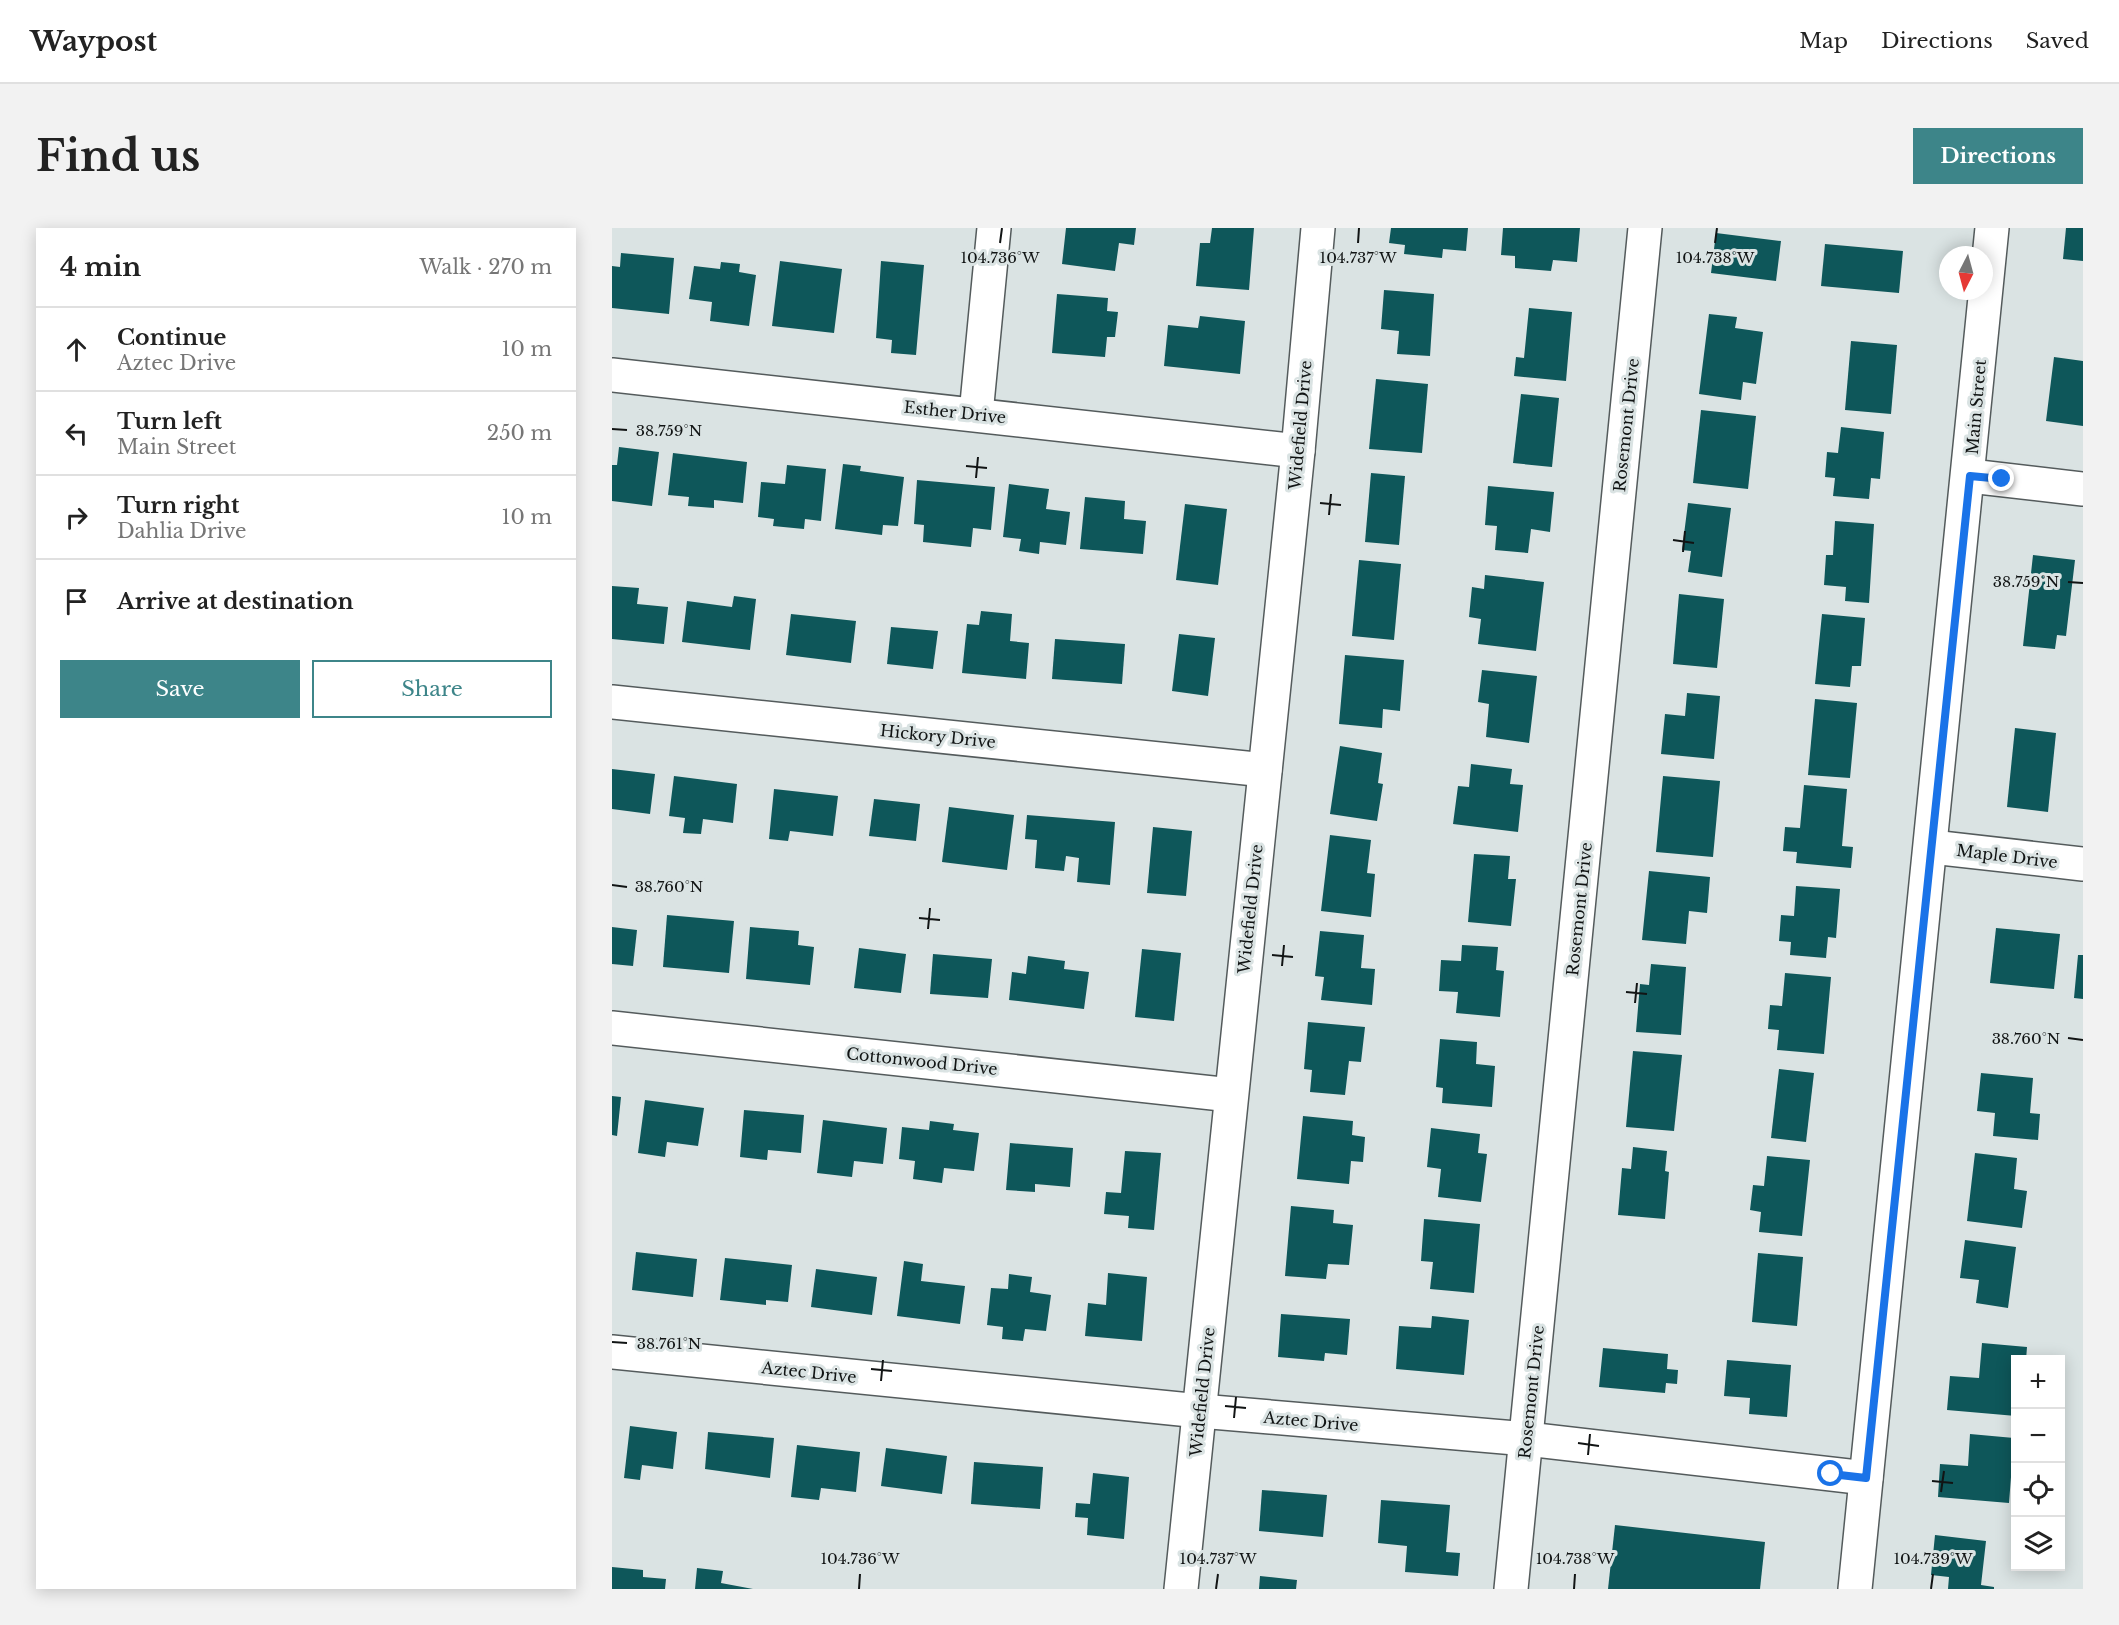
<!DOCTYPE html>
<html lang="en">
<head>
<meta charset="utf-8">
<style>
  :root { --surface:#fff; --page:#f2f2f2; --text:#222; --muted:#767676; --line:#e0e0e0; --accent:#3d8589 }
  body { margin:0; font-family:"Libre Baskerville",serif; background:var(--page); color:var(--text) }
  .controls { position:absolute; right:18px; bottom:18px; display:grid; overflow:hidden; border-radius:0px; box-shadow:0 3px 15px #0003 }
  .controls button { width:54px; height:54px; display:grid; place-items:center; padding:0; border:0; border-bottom:2px solid var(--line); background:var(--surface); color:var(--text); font:30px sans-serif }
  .compass { position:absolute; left:1327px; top:18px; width:54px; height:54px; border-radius:50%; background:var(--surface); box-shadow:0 3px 15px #0003; rotate:186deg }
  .stop { position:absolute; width:18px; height:18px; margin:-14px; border:4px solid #1a73e8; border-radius:50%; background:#fff }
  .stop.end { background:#1a73e8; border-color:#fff; box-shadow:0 2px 6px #0008 }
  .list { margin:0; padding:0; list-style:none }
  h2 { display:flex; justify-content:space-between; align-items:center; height:78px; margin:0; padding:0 24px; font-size:26px }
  h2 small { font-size:20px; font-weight:400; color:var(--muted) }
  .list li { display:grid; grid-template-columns:39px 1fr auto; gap:18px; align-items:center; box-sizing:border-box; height:84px; padding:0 24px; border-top:2px solid var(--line) }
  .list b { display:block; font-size:22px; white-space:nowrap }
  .list p { margin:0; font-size:20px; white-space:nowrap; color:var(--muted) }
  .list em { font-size:20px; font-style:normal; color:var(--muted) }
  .actions { display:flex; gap:12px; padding:18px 24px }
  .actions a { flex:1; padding:14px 0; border:2px solid var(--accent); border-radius:0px; text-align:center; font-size:21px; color:var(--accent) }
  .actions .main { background:var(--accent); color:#fff }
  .icon { flex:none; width:33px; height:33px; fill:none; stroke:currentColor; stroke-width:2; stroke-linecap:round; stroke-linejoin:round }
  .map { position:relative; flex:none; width:1471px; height:1361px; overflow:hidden; border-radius:0px }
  header { display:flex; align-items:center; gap:36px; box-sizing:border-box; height:84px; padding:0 30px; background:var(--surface); border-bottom:2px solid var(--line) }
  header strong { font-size:28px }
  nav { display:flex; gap:33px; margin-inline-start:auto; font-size:21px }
  .intro { display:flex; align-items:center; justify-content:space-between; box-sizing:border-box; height:144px; padding:0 36px }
  h1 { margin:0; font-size:42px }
  .button { padding:15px 27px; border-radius:0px; background:var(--accent); color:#fff; font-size:21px; font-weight:700 }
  main { display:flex; gap:36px; padding:0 36px }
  aside { flex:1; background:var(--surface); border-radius:0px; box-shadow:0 3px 15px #0003 }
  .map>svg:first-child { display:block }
</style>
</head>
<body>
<header>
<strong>Waypost</strong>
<nav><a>Map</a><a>Directions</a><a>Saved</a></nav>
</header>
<div class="intro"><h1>Find us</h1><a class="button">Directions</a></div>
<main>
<aside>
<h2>4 min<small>Walk · 270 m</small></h2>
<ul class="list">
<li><svg class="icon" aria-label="ahead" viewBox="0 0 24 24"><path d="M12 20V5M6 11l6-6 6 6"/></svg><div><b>Continue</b><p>Aztec Drive</p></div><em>10 m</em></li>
<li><svg class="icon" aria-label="left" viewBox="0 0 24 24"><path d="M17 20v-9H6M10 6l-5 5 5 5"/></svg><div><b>Turn left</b><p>Main Street</p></div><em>250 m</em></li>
<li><svg class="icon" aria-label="right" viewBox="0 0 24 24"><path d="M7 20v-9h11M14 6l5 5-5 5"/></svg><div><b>Turn right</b><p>Dahlia Drive</p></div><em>10 m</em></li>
<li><svg class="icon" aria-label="arrive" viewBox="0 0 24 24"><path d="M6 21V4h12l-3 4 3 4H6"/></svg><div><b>Arrive at destination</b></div></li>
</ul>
<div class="actions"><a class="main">Save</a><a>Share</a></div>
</aside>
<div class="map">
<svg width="1471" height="1361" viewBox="0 0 1471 1361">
  <rect width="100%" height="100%" fill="#dae3e3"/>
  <g fill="#0e575a">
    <polygon points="454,0 524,0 522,17 507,15 503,43 450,36"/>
    <polygon points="600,0 642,0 637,62 584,58 588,15 598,15"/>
    <polygon points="779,0 856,0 854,23 831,21 830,30 792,26 793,17 777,15"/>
    <polygon points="891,0 968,0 965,34 941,32 939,43 903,40 903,28 889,27"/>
    <polygon points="1454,0 1471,0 1471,33 1451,31"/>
    <polygon points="1104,5 1169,13 1164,53 1099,45"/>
    <polygon points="1213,16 1291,23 1287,65 1209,58"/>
    <polygon points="9,25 62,30 57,86 0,80 0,38 8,39"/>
    <polygon points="168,33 230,41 222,105 160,98"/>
    <polygon points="269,33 312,37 304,127 279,125 280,112 264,110"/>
    <polygon points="109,34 128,36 127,44 144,47 137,98 98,93 100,74 77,71 82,38 108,41"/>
    <polygon points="772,62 822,66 818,128 785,126 787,103 769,101"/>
    <polygon points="445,66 496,70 495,83 506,84 503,109 495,109 493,129 440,125"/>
    <polygon points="917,80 960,84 954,153 902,148 904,129 912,130"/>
    <polygon points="1097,86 1125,89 1123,100 1151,104 1144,156 1131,154 1129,172 1087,166"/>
    <polygon points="588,88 633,93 628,146 552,138 556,97 586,100"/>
    <polygon points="1239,113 1285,117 1279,186 1233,182"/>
    <polygon points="1442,129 1471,133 1471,198 1434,193"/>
    <polygon points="764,151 816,156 810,225 757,221"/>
    <polygon points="909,166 947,170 940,239 901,235"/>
    <polygon points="1089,182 1144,188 1136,261 1081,255"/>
    <polygon points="1229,199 1272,204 1268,251 1259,250 1257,271 1221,268 1223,250 1213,249 1215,224 1226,225"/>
    <polygon points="7,219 47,224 40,278 0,273 0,237 5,237"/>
    <polygon points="61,225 135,234 131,275 102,272 102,280 76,278 77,269 56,267"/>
    <polygon points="231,236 249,238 248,243 292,249 286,298 271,297 270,307 223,301"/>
    <polygon points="175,237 214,241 209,293 193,291 192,301 161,298 162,291 146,289 149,254 173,256"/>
    <polygon points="759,245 793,248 787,317 753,314"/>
    <polygon points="305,252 383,259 379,302 361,300 359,319 311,314 312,297 302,296"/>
    <polygon points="397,256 437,261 434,281 458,284 454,317 428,314 427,326 407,323 409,311 391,309"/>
    <polygon points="876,258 942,264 938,304 919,301 916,325 883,322 885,298 873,297"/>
    <polygon points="473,269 513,273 512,291 534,293 531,326 468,321"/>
    <polygon points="1076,275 1119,280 1110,349 1076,344 1079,323 1070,322"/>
    <polygon points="573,276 615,281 606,357 564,352"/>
    <polygon points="1223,293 1262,296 1257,375 1233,373 1234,359 1212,357 1214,327 1221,327"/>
    <polygon points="1421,327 1463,332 1454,408 1445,407 1443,421 1411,418"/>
    <polygon points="747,332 789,336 782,412 740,408"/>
    <polygon points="873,347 932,354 924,423 866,416 869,391 857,389 860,359 872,361"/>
    <polygon points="0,358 27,360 25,376 56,379 52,416 0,411"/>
    <polygon points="1067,366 1112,371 1105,440 1061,436"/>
    <polygon points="122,368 144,371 138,422 70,414 75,373 120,379"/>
    <polygon points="369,383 400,386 398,413 417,415 414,451 350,445 355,396 367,397"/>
    <polygon points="179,386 244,393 239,435 174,427"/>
    <polygon points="1210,386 1253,390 1249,438 1240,438 1238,459 1203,456"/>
    <polygon points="279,399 326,403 321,441 275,436"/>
    <polygon points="567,406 603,410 596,468 560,463"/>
    <polygon points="443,411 513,416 510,456 440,451"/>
    <polygon points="733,427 792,432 788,483 771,481 770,500 727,496"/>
    <polygon points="870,442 925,448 917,515 874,509 877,476 866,474"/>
    <polygon points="1075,465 1108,468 1102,531 1049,526 1053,486 1073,488"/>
    <polygon points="1203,471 1245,475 1238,550 1196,547"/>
    <polygon points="1403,500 1444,505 1436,584 1395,579"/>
    <polygon points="728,518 770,525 766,555 771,556 765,593 718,586"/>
    <polygon points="859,536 900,541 898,556 911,557 906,604 841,596 846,558 857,559"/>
    <polygon points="0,541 43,546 38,586 0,581"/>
    <polygon points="62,548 125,556 121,595 91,591 89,606 71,605 73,590 57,588"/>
    <polygon points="1051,548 1108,553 1101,629 1044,624"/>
    <polygon points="1192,557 1235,561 1230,618 1241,619 1239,640 1184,635 1185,624 1171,623 1173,599 1188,600"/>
    <polygon points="162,561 226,568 221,608 178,603 176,613 157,611"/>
    <polygon points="262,571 308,576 304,613 257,608"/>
    <polygon points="337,579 402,587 395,642 330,634"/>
    <polygon points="415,587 503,594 498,657 465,654 467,630 454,628 452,643 423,640 425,612 413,611"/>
    <polygon points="541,599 580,603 574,668 535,665"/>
    <polygon points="718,607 759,612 755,645 763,646 759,689 709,683"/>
    <polygon points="862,626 898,628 896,651 904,651 899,698 856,694"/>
    <polygon points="1037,643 1098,649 1095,685 1077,683 1074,716 1030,712"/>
    <polygon points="1184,658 1228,661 1224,710 1216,709 1214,730 1178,727 1179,714 1167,713 1169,687 1182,688"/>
    <polygon points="55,687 122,693 117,745 51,739"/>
    <polygon points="0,699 25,702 21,738 0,736"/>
    <polygon points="138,699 187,703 186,717 202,719 198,757 134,751"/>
    <polygon points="1384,700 1448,706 1442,761 1378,755"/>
    <polygon points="708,703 752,707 749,740 763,741 760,777 709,772 712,749 703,748"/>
    <polygon points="850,717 886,719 884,742 892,743 888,789 844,785 846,764 827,763 829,732 849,733"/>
    <polygon points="247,720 294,726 289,765 242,760"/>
    <polygon points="530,721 569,725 562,793 523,789"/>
    <polygon points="321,726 380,731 376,770 318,766"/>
    <polygon points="1466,727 1471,727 1471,771 1462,770"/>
    <polygon points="416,728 453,733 452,741 477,744 472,781 397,772 400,744 414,746"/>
    <polygon points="1039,736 1074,739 1069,807 1024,804 1028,756 1037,757"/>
    <polygon points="1173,745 1219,749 1212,826 1165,822 1167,802 1156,801 1158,777 1170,778"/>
    <polygon points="696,794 753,799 749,834 737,833 733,867 698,864 700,842 692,841"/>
    <polygon points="828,811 865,814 864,836 883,838 880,879 830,875 831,860 824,859"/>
    <polygon points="1021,823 1070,827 1062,903 1014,899"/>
    <polygon points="1167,841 1202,845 1194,914 1159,910"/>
    <polygon points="1369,845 1421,850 1418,885 1428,886 1426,912 1381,908 1383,885 1365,883"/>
    <polygon points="0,868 9,869 5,908 0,907"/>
    <polygon points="33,872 92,880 86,918 55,914 53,929 26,925"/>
    <polygon points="132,882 192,887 189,925 156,922 155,932 128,929"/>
    <polygon points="691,888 741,893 740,907 753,909 751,934 739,933 737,956 685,951"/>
    <polygon points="211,892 275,900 271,936 242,933 240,949 205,945"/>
    <polygon points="318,893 342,896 341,902 367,905 362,943 332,940 330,955 301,951 303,933 287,931 290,899 317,902"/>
    <polygon points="819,900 868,906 866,925 875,926 869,974 826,969 829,941 815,939"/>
    <polygon points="398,915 461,920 458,959 423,956 423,964 394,962"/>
    <polygon points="1021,919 1055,923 1053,943 1057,944 1053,991 1006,987 1010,940 1019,941"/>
    <polygon points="513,923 549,925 542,1002 516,1000 517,988 492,986 494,964 509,965"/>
    <polygon points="1363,925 1405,930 1402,961 1415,963 1410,1000 1355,993"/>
    <polygon points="1155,928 1198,932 1190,1008 1147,1004 1149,984 1138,982 1141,957 1152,958"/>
    <polygon points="679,978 722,982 721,995 741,997 737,1037 716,1036 714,1051 673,1048"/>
    <polygon points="812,991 868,996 862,1065 818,1061 821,1034 809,1033"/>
    <polygon points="1353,1012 1404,1019 1396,1080 1364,1075 1367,1052 1348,1050"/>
    <polygon points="24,1024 85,1031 81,1069 20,1062"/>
    <polygon points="1146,1025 1191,1029 1185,1098 1140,1094"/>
    <polygon points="113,1030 180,1037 176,1074 154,1072 154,1077 108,1072"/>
    <polygon points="292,1033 311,1036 309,1053 353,1058 348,1096 285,1088"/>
    <polygon points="204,1041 265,1049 260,1087 199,1079"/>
    <polygon points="496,1045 535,1049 530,1113 473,1108 476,1075 494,1077"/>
    <polygon points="397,1046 420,1049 418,1064 439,1067 434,1103 413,1101 411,1113 390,1111 391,1099 375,1097 379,1060 396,1061"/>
    <polygon points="669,1086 738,1091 735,1127 713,1125 712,1133 666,1129"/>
    <polygon points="820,1088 857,1092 852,1147 784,1141 787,1098 819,1100"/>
    <polygon points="1370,1115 1415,1119 1414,1132 1404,1132 1404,1188 1335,1182 1338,1148 1367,1150"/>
    <polygon points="991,1120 1056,1126 1055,1141 1066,1142 1065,1156 1054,1155 1053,1165 987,1159"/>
    <polygon points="1115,1132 1179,1137 1175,1189 1137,1186 1138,1170 1112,1168"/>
    <polygon points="18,1198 65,1204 61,1241 30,1237 28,1252 12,1250"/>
    <polygon points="96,1204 162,1210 158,1250 93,1241"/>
    <polygon points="1358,1206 1402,1210 1397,1275 1326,1269 1328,1236 1356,1238"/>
    <polygon points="185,1217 248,1224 244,1264 209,1260 207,1272 179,1269"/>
    <polygon points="274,1220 335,1228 330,1266 269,1258"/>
    <polygon points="362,1234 431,1239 428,1281 359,1276"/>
    <polygon points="481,1245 517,1249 512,1311 475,1307 476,1290 463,1289 464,1275 478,1276"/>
    <polygon points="650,1262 715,1267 711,1309 647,1303"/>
    <polygon points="769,1272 838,1277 834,1324 848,1325 846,1348 793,1344 795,1318 766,1315"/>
    <polygon points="1003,1297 1153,1314 1148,1361 996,1361"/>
    <polygon points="1323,1307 1374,1313 1369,1357 1382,1359 1382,1361 1336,1361 1337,1349 1319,1347"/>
    <polygon points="0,1339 31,1342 31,1349 54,1351 53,1361 0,1361"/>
    <polygon points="85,1340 111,1343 109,1355 141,1361 83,1361"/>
    <polygon points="648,1348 685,1352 684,1361 647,1361"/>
  </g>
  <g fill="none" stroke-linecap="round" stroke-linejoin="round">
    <g stroke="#545b5c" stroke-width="36">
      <g id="minor">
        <polyline points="0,147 686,223"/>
        <polyline points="364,186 382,0"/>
        <polyline points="1358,248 1471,261"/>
        <polyline points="0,474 653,542"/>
        <polyline points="1320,619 1471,636"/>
        <polyline points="0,800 619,867"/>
        <polyline points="0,1124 588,1183 915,1211 1254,1250"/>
        <polyline points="569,1361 686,223 706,0"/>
        <polyline points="899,1361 1033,0"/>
      </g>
    </g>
    <g stroke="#545b5c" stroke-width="36">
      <polyline id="major" points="1243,1361 1380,0"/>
    </g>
    <use href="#minor" stroke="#fff" stroke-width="33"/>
    <use href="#major" stroke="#fff" stroke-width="33"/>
  </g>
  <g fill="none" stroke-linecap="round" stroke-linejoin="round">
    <polyline stroke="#1a73e8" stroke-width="8" points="1219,1246 1254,1250 1358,248 1390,251"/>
  </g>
  <path fill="none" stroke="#111414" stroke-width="2" d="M388,15L390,0M746,15L747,0M1103,15L1105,0M0,201L15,202M354,238L375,240M364,250L366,229M708,275L729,277M717,287L719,266M1061,312L1082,315M1071,324L1073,303M1456,354L1471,355M0,657L15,659M307,690L328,692M316,701L318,680M660,727L681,729M670,738L672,717M1014,764L1035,766M1023,775L1025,755M1456,810L1471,812M0,1114L15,1115M259,1141L280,1143M269,1153L271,1132M613,1178L634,1180M622,1190L624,1169M966,1215L987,1218M976,1227L978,1206M1320,1253L1341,1255M1329,1264L1332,1243M247,1361L248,1346M604,1361L606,1346M962,1361L963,1346M1319,1361L1321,1346"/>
  <g text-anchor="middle" stroke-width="6" stroke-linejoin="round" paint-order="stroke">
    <g font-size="16" fill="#111414" stroke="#dae3e3">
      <text transform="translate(1364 179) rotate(-85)" y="6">Main Street</text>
      <text transform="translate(343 184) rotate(6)" y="6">Esther Drive</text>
      <text transform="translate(688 197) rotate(-85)" y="6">Widefield Drive</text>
      <text transform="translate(1014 197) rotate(-84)" y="6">Rosemont Drive</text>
      <text transform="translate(326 508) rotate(6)" y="6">Hickory Drive</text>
      <text transform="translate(1395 628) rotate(7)" y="6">Maple Drive</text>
      <text transform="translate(638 681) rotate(-84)" y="6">Widefield Drive</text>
      <text transform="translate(967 681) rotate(-84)" y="6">Rosemont Drive</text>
      <text transform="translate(310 833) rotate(6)" y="6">Cottonwood Drive</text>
      <text transform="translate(197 1144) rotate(6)" y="6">Aztec Drive</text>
      <text transform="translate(590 1164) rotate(-84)" y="6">Widefield Drive</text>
      <text transform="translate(919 1164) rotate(-84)" y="6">Rosemont Drive</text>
      <text transform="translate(699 1193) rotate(5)" y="6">Aztec Drive</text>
    </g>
  </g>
  <g font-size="15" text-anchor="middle" fill="#111414" stroke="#dae3e3" stroke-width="6" stroke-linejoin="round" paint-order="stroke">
    <text x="388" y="35">104.736°W</text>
    <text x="746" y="35">104.737°W</text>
    <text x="1103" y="35">104.738°W</text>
    <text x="57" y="208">38.759°N</text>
    <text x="1414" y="359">38.759°N</text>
    <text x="57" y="664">38.760°N</text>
    <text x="1414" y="816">38.760°N</text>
    <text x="57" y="1121">38.761°N</text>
    <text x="248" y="1336">104.736°W</text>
    <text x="606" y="1336">104.737°W</text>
    <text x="963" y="1336">104.738°W</text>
    <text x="1321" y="1336">104.739°W</text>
  </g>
</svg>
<div class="controls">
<button>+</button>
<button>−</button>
<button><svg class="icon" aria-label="locate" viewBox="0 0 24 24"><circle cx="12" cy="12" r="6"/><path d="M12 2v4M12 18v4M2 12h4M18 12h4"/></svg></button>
<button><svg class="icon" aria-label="layers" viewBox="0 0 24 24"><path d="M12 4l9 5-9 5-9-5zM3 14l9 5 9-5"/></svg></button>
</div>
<svg class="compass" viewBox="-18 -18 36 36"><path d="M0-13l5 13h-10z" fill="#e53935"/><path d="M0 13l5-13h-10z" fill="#767676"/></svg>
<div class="stop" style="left:1219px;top:1246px"></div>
<div class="stop end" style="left:1390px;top:251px"></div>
</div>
</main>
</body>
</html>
